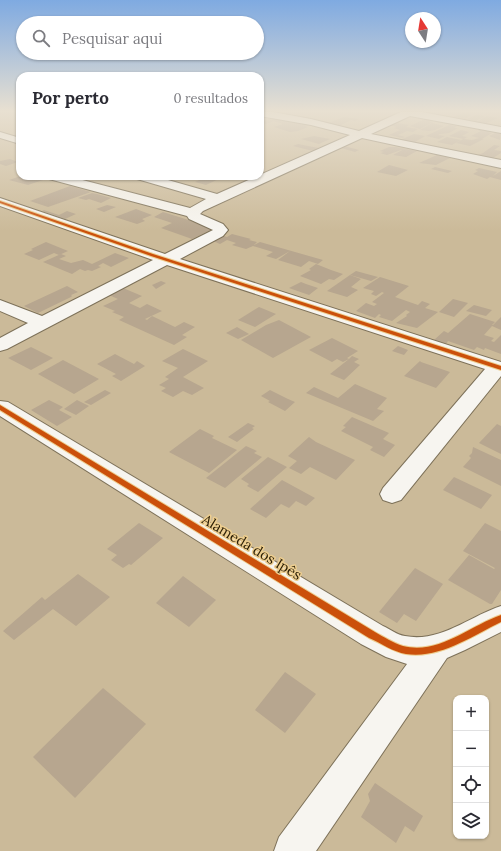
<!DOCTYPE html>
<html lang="pt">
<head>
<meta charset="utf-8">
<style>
  :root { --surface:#fff; --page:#f7f7f7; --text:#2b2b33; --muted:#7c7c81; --line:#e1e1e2 }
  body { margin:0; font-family:Lora,serif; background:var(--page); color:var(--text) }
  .controls { position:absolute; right:12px; bottom:12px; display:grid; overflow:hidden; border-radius:8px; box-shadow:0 1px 3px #0004 }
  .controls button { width:36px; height:36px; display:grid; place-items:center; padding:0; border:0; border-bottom:1px solid var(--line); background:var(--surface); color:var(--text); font:20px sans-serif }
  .compass { position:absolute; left:405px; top:12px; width:36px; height:36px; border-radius:50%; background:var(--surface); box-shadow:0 1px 3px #0004; rotate:348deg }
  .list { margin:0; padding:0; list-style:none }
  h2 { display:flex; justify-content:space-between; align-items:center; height:52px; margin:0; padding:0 16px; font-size:17px }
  h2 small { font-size:13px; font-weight:400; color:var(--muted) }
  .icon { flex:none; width:22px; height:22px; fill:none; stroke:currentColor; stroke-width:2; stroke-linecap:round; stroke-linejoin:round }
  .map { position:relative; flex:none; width:501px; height:851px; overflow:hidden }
  .search { position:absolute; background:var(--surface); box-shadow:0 1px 3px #0004; left:16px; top:16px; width:248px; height:44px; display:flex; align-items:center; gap:10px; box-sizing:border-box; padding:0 14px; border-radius:22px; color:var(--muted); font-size:15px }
  .panel { position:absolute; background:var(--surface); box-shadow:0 1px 3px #0004; left:16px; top:72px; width:248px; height:108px; border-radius:12px }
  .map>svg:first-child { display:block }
</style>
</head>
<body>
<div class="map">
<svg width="501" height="851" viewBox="0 0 501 851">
  <rect width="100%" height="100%" fill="#cbba99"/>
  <g fill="#b7a68f">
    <polygon points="465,112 472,112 468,114 472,115 465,119 453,117"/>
    <polygon points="476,115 485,116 476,121 467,119"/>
    <polygon points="487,116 498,118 486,123 476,122"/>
    <polygon points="344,117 359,119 355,121 351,120 341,125 328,123"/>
    <polygon points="273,118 290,122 294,121 310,125 305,126 308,127 298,131 290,132 274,127 283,124 274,121 266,124 260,122"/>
    <polygon points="425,119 431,120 428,121 433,122 420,129 410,126"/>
    <polygon points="397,123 409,125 406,127 418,129 413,132 407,131 398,135 405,137 402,138 389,135 400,130 394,128 397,127 389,125"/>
    <polygon points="432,123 444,126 435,130 429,131 420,130"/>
    <polygon points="449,125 457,126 454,128 458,128 449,133 440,134 438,135 445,136 439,139 426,136"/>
    <polygon points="481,129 490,131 488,132 492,133 482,139 484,139 470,146 456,143 463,139 472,140 479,138 471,136 481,131 478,131"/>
    <polygon points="461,130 469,132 462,136 467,137 464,139 449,136"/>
    <polygon points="497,132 501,133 500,140 489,136"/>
    <polygon points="414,134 425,136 415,142 400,140"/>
    <polygon points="314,136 330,139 319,144 301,139"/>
    <polygon points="447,137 461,140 452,145 437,142"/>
    <polygon points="298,144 308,146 319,148 313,151 293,146"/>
    <polygon points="494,145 500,146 494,150 501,151 501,153 493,158 478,155 483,153"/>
    <polygon points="344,146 359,150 355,152 341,148"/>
    <polygon points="389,147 396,147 417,151 406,157 393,155 402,150 401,150 387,155 380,153 384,152 380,151"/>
    <polygon points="437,155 450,158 436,165 419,163"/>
    <polygon points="10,159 18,162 6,166 0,164 0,161"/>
    <polygon points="389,165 408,170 396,176 377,172"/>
    <polygon points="435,167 452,171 448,173 431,169"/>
    <polygon points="479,168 497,172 493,176 501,171 501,180 490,177 487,179 473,174 478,171 475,170"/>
    <polygon points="21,176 37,176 46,179 28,185 9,180"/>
    <polygon points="208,176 221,176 223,177 206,185 195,182"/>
    <polygon points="70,186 91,192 48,207 30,201"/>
    <polygon points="92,193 97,194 111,198 101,203 89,199 86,200 78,198"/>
    <polygon points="107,205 116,207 104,212 96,209"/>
    <polygon points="136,209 152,215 142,219 145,221 137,224 115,217"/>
    <polygon points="44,210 59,215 67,211 76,214 65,219 42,211"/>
    <polygon points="163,212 192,221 213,229 192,239 161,228 172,223 154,217"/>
    <polygon points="232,234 251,239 249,240 257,242 254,245 260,242 323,260 318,264 309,261 301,267 278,260 290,251 276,259 266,256 273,252 253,246 246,249 232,245 236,243 227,240 220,244 213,241 224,236 227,237"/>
    <polygon points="46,242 68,251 59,255 54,253 39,260 24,254 33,250 31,249"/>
    <polygon points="115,253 129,258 111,267 103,263 98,266 101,267 92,271 88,270 85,271 80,269 72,274 43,262 61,254 66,256 59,259 71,263 83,260 92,264"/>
    <polygon points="316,264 331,270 343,274 334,280 329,279 321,284 300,276 311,270 309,269"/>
    <polygon points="356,271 378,277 371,281 350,275"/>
    <polygon points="350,275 361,279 351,287 358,290 347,297 327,291"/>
    <polygon points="380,277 409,286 395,297 418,305 422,301 430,304 425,308 438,312 417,328 396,323 407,316 406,315 410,312 406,310 392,321 379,317 381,315 379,314 375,318 356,311 366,303 374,306 377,304 372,302 384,293 382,292 376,296 371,294 374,291 363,288"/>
    <polygon points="161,281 166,283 156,289 152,285"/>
    <polygon points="301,282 306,284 318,288 309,295 289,288"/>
    <polygon points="67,286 78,292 71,295 72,296 71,297 38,313 24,306"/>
    <polygon points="123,288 142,296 129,303 140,308 147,304 162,311 145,319 147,320 152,316 175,327 184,322 195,327 182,335 187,337 174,345 119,320 124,317 112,312 115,311 103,306 118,299 109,295"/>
    <polygon points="453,299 468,303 454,317 439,312"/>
    <polygon points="474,305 492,310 486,316 466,311"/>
    <polygon points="259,307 276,314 255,327 238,320"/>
    <polygon points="470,314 495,322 492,325 493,325 501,317 501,330 492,326 484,335 494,338 491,341 494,342 501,335 501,354 485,348 484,350 477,347 474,350 448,341 446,344 434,340 444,331 448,333"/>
    <polygon points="279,320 311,337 273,358 241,340 266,325"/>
    <polygon points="237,327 249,334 238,339 226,333"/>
    <polygon points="332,338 358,351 347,358 349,359 352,356 359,359 354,362 360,365 344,380 330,374 349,359 343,362 337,359 332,362 309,350"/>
    <polygon points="398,346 408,350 404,355 392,351"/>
    <polygon points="31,347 53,358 31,370 8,358"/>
    <polygon points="183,349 208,361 183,377 204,388 192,395 183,391 173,397 161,391 166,388 159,385 169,379 165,377 178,368 162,361"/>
    <polygon points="115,354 134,364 137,361 145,366 121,381 112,376 116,374 97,364"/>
    <polygon points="63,360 99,379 74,394 38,374"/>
    <polygon points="420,361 421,362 450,372 436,388 404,376"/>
    <polygon points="355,384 387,398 377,409 384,411 373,421 306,393 314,387 338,398"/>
    <polygon points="105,390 111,393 91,405 84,402"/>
    <polygon points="270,390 288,399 295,402 285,411 268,402 270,401 261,396"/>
    <polygon points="49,400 63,407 59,410 72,417 57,426 31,410"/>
    <polygon points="77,400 89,406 76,415 64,409"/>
    <polygon points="352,417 389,433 383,439 395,445 384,457 370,450 373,447 341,431 346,427 343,426"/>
    <polygon points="248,423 255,426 252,428 254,429 237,442 228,437"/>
    <polygon points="497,424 501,426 501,454 479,443"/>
    <polygon points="200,429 214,436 212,438 237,450 209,473 169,452"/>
    <polygon points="309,437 316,442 355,460 336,480 310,467 301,474 289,468 297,461 288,456"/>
    <polygon points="246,446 257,451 254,453 262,457 225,488 206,478"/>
    <polygon points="473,447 501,460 501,486 463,467 471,458 469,456 472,453"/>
    <polygon points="268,457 287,467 258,492 247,486 249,484 241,479"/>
    <polygon points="454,477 492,495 481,509 443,490"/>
    <polygon points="282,480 315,498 306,506 296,501 289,508 281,504 266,518 250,509"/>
    <polygon points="139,523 163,538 131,565 129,564 123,568 111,560 117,555 107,549"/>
    <polygon points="485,523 501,531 501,590 492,604 490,604 448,580 469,555 494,569 495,568 463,551"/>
    <polygon points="415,568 443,584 416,621 404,614 397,623 379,612"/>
    <polygon points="78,574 110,597 76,626 53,609 14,640 3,631 42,597 45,600"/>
    <polygon points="183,576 216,600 189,627 156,603"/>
    <polygon points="285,672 316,694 285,733 255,710"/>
    <polygon points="103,688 146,724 75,798 33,757"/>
    <polygon points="375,783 423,816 414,832 405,826 396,843 361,817 370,801 368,794"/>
  </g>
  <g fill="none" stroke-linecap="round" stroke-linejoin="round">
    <g stroke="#7d7159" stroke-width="2">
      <g id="minor">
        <polygon points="260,112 273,112 311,119 359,131 401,112 422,112 501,127 501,133 410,116 371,134 501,160 501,168 362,138 203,211 200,214 223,224 228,230 223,236 180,259 501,362 501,376 401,500 392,503 383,500 380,494 383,488 485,369 167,265 7,349 0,351 0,338 28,323 0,311 0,300 42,316 153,260 0,206 0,198 165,254 213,230 189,219 187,216 49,179 47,176 67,176 190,208 206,199 137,179 135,176 154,176 217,194 350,135 311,125 260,116"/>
        <polygon points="0,132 20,138 20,144 0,138"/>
        <path d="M0,401L8,402L383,626C390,629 397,635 405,636C440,643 470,616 501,606V632L465,650L447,658L316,851H274L279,837L407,664L386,657L361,644L0,416Z"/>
      </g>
    </g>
    <use href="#minor" fill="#f7f5f0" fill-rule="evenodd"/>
    <g stroke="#edce90" stroke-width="2">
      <g id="cycleway">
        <polygon points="0,201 153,254 501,366 501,370 151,256 0,203"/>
        <path d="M0,405L375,632C384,637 393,643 403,646C439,655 469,626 501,615V622C472,636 440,659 406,654C393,652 381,643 369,638L0,410Z"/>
      </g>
    </g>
    <use href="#cycleway" fill="#cb500b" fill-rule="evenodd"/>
  </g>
  <linearGradient id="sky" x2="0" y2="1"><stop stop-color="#7faae1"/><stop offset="0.48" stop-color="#e8e0d1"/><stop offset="1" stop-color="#e8e0d1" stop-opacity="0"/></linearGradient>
  <rect width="501" height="231" fill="url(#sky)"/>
  <g text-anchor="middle" stroke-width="3" stroke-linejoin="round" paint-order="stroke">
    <g font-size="14" fill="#271b03" stroke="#edce90">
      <text transform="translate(252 547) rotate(31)" y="5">Alameda dos Ipês</text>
    </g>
  </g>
</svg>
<div class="controls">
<button>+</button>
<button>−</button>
<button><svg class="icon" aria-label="locate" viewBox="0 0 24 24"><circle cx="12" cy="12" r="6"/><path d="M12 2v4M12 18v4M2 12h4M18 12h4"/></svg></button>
<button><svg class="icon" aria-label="layers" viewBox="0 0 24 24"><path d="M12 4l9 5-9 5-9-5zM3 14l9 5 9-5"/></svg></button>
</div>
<svg class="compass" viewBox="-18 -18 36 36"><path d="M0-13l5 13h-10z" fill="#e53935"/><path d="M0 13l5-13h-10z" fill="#7c7c81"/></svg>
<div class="search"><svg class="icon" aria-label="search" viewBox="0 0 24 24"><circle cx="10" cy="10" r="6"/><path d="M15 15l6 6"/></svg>Pesquisar aqui</div>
<section class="panel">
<h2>Por perto<small>0 resultados</small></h2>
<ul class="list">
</ul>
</section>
</div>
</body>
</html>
